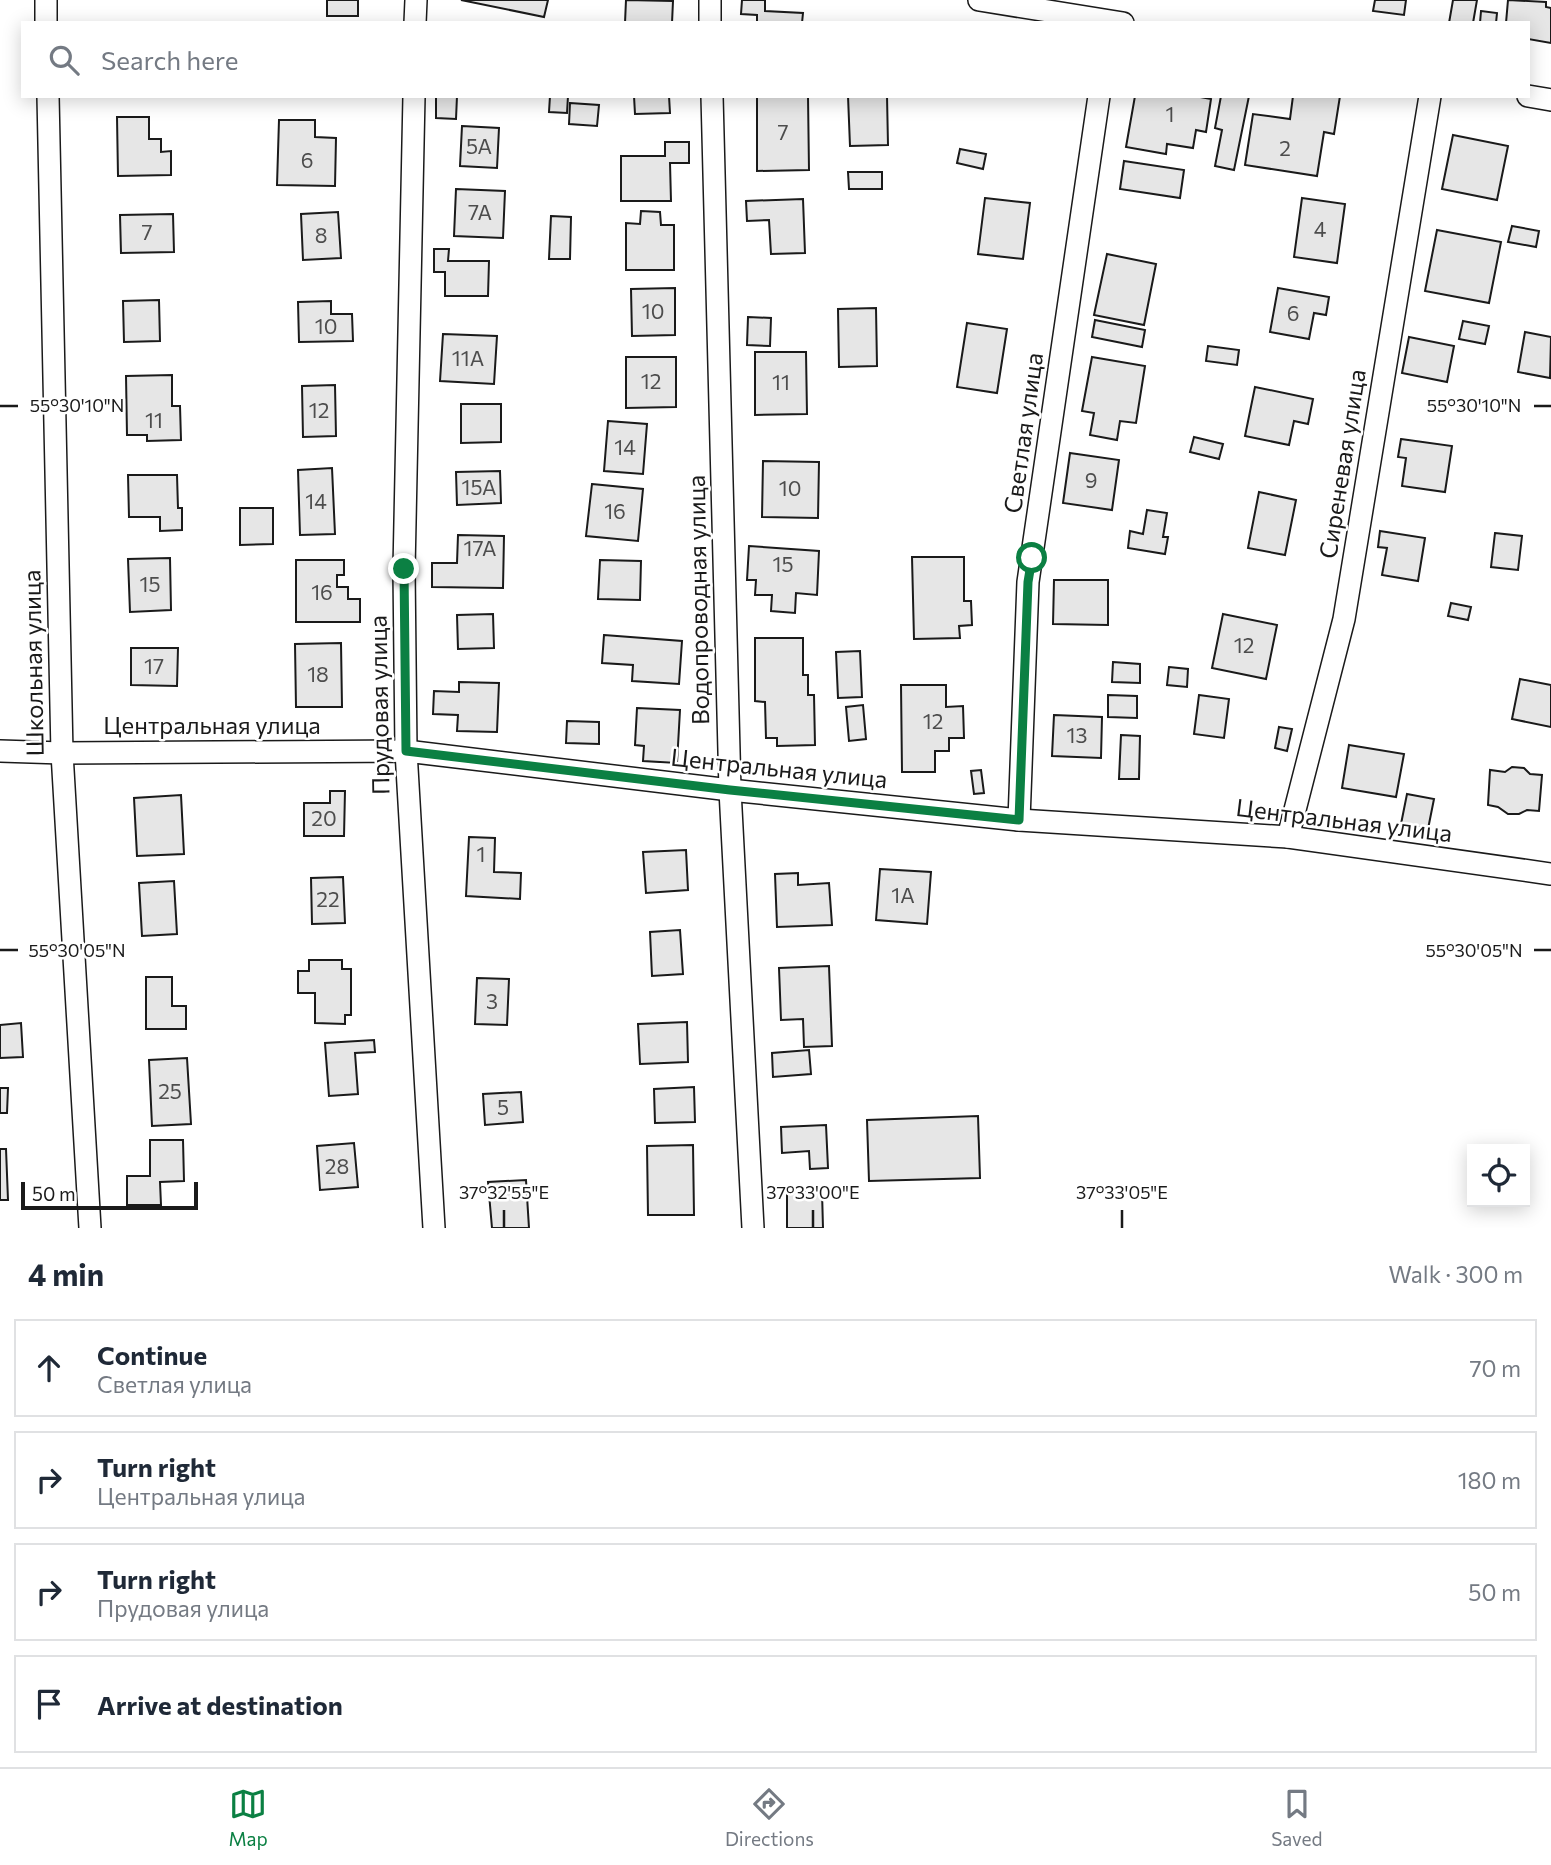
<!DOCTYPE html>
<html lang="en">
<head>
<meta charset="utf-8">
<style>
  :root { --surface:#fff; --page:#f2f2f3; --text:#1f2937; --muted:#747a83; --line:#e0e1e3; --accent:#0b8043 }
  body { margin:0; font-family:Commissioner,sans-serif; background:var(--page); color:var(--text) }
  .controls { position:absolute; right:21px; bottom:21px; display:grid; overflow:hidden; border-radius:0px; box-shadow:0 4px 18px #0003 }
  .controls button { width:63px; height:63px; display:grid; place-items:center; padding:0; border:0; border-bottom:2px solid var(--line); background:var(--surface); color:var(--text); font:35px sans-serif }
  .scale { position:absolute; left:21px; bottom:18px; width:177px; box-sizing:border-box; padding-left:7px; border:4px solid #1a1a1a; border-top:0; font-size:19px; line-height:24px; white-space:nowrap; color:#1a1a1a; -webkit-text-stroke:5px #fff; paint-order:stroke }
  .stop { position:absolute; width:21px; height:21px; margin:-16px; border:5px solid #0b8043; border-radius:50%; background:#fff }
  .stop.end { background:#0b8043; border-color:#fff; box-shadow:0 2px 7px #0008 }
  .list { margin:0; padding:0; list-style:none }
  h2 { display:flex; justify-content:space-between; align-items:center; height:91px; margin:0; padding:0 28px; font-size:30px }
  h2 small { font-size:23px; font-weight:400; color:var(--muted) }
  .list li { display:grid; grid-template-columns:46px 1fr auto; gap:21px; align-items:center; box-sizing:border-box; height:98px; margin:0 14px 14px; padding:0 14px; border:2px solid var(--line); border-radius:0px }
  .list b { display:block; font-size:26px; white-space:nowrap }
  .list p { margin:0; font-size:23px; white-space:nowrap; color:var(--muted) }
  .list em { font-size:23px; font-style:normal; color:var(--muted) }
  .icon { flex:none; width:38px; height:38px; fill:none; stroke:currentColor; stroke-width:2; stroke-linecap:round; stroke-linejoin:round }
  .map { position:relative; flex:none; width:1551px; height:1228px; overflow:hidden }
  .search { position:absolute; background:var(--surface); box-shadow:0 4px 18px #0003; left:21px; right:21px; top:21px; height:77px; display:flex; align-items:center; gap:18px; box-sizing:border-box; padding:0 24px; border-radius:0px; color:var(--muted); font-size:26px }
  .sheet { height:539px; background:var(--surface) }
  nav { display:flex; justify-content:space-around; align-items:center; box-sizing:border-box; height:98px; border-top:2px solid var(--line); background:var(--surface); font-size:19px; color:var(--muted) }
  nav a { display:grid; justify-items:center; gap:4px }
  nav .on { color:var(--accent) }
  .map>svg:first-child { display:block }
</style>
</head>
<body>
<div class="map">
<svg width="1551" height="1228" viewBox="0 0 1551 1228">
  <rect width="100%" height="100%" fill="#fff"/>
  <g fill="#e6e6e6" stroke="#1a1a1a" stroke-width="2">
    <rect x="327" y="0" width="31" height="16"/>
    <polygon points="461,0 548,0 544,17"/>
    <polygon points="626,0 673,1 672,23 625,23"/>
    <polygon points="742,0 765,0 765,11 803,13 802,23 757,23 757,15 741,14"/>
    <polygon points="1375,0 1406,0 1404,15 1373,11"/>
    <polygon points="1453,0 1477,0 1473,23 1449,23"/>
    <polygon points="1508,0 1546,2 1546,7 1551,8 1551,43 1528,39 1528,23 1506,23"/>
    <polygon points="1481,11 1497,13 1496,23 1480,23"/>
    <polygon points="436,96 457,96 456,119 436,118"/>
    <polygon points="550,96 568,96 567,113 549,112"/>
    <polygon points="634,96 669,96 670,113 635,114"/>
    <polygon points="757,96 808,96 809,170 757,171"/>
    <polygon points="848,96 887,96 888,145 850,146"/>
    <polygon points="1135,96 1195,96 1211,99 1206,132 1196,130 1193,148 1167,144 1166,154 1126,147"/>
    <polygon points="1221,96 1249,96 1234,170 1215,166 1222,130 1215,128"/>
    <polygon points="1293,96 1340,96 1334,134 1324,132 1317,176 1245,165 1253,114 1290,119"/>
    <polygon points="570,103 599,105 597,126 569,124"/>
    <polygon points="117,117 149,117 149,139 161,139 161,152 171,151 171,175 118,176"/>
    <polygon points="279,120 315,120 315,137 336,138 335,186 277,185"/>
    <polygon points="462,126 499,128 497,168 460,166"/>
    <polygon points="1453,135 1508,146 1497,200 1442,189"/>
    <polygon points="665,142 689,142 689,163 670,163 671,201 621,201 621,156 665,156"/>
    <polygon points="960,149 986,154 983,169 957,163"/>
    <polygon points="1124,161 1184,170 1180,198 1120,189"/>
    <polygon points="848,172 882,172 882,189 849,189"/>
    <polygon points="456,189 505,191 503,238 454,236"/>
    <polygon points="985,198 1030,203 1023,259 978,254"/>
    <polygon points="1302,198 1345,204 1337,263 1294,257"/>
    <polygon points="803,199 805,253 771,254 769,220 747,221 746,201"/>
    <polygon points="641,211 660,212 661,225 674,225 674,270 626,270 626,223 640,224"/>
    <polygon points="338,212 341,258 303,260 301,214"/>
    <polygon points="173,214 174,252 121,253 120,215"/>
    <polygon points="551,216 571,217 570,259 549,259"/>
    <polygon points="1512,226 1539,231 1536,247 1508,242"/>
    <polygon points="1437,230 1501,242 1489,303 1425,291"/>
    <polygon points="434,249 449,249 448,261 489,261 488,296 445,296 445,272 434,272"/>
    <polygon points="1107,254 1156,264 1144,325 1094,315"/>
    <polygon points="675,288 675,335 632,336 631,289"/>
    <polygon points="1278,288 1329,297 1326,315 1314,313 1309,339 1270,332"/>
    <polygon points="159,300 160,341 124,342 123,301"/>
    <polygon points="331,301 331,314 352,314 353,341 299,342 298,302"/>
    <polygon points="876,308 877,366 839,367 838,309"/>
    <polygon points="748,317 771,318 770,346 747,345"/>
    <polygon points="1095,320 1145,330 1142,347 1092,337"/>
    <polygon points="1463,321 1489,326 1485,344 1459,339"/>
    <polygon points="967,323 1007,329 997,393 957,387"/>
    <polygon points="1525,332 1551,337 1550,378 1518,372"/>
    <polygon points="443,334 497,336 494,384 440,381"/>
    <polygon points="1409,337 1454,346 1447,382 1402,373"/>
    <polygon points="1208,346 1239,350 1237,365 1206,361"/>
    <polygon points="755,352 806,352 807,414 755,415"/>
    <polygon points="626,357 676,357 676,407 626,408"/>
    <polygon points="1092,357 1145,366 1136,423 1120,421 1117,440 1090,435 1094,413 1082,411"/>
    <polygon points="172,375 172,406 180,406 181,440 147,441 147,435 127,435 126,376"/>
    <polygon points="335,385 336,436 303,437 302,386"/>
    <polygon points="1255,387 1313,399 1308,424 1294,421 1289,445 1245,436"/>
    <polygon points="461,404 501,404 501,442 461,443"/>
    <polygon points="608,421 647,424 643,474 604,471"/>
    <polygon points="1194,437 1223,444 1219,459 1190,452"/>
    <polygon points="1401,439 1452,446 1445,492 1402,486 1406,458 1398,457"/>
    <polygon points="1070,453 1119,460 1112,510 1063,503"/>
    <polygon points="763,461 819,462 818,518 762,517"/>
    <polygon points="332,468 335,534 300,535 298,470"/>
    <polygon points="500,471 501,503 457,505 456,472"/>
    <polygon points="128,475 177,475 178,508 182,508 182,530 160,531 160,517 129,517"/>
    <polygon points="592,484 643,489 638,541 586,536"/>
    <polygon points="1259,492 1296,500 1285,555 1248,548"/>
    <polygon points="240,508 273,508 273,544 240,545"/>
    <polygon points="1147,510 1167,513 1163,537 1168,537 1165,554 1128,548 1130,531 1143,534"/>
    <polygon points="1380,531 1425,538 1418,581 1382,575 1387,548 1378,547"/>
    <polygon points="1495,533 1522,536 1518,570 1491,567"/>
    <polygon points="458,535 504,536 503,588 432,587 432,563 457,563"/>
    <polygon points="749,546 819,551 817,595 796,593 795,613 771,611 772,595 755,595 756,580 747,580"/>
    <polygon points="912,557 964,557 964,601 971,601 972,625 959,626 960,638 914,639"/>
    <polygon points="170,558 171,610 130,612 128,559"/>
    <polygon points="296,560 344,560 344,575 337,575 337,587 348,587 348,599 360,599 360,622 296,622"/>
    <polygon points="600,560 641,561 640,600 598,599"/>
    <polygon points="1054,580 1108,580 1108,625 1053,624"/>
    <polygon points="1451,603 1471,607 1468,620 1448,616"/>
    <polygon points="493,614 494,648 458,649 457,615"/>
    <polygon points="1223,614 1277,625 1266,679 1212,668"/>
    <polygon points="604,635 682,641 679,684 632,681 633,665 602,663"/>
    <polygon points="755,638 803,638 803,675 808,675 808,695 814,695 815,745 777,746 777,738 766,738 765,702 755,701"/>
    <polygon points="341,643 342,707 296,707 295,644"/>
    <polygon points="131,648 178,648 177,686 131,685"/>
    <polygon points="860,651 862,697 838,698 836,652"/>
    <polygon points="1113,662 1140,664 1140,683 1112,682"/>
    <polygon points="1169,667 1188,669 1187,687 1167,685"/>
    <polygon points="1520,679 1551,685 1551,727 1512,719"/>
    <polygon points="459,682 499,683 497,732 457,731 458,715 433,714 434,691 459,692"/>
    <polygon points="901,685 946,685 946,707 963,706 964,738 949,738 949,751 935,751 935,772 902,772"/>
    <polygon points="1108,695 1137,696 1137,718 1108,717"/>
    <polygon points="1199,695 1229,699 1224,738 1194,734"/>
    <polygon points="863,705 866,739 849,741 846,707"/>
    <polygon points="637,708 680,710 677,763 643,761 644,746 635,745"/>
    <polygon points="1054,715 1102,717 1101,758 1052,756"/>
    <polygon points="567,721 599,722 599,744 566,743"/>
    <polygon points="1279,727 1292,729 1287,751 1275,748"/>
    <polygon points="1121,735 1140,736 1139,779 1119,779"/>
    <polygon points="1349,745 1404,754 1396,797 1342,788"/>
    <polygon points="1512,767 1524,768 1530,774 1542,775 1539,811 1527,810 1519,814 1508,814 1498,807 1488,805 1490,770 1505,772"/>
    <polygon points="981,770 984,793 974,794 971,771"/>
    <polygon points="330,791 345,791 344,836 304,836 304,803 330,803"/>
    <polygon points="1407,794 1434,799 1428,829 1401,824"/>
    <polygon points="181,795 184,854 137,856 134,798"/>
    <polygon points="469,837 495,838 494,872 521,873 520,899 466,896"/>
    <polygon points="686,850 688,890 646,893 643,852"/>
    <polygon points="880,869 931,872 927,924 876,920"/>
    <polygon points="798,873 798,885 829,883 832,925 777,927 775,874"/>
    <polygon points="343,877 345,923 312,924 311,878"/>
    <polygon points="174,881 177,934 142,936 139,883"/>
    <polygon points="680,930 683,974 652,976 650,932"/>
    <polygon points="309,960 342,960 342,969 351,969 351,1015 345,1015 345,1024 315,1023 315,993 298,993 298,971 309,971"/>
    <polygon points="829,966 832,1046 804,1047 803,1019 781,1020 779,968"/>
    <polygon points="146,977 172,977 172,1006 186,1006 186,1029 146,1029"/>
    <polygon points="477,978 509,979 507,1025 475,1024"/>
    <polygon points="687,1022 688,1062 640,1064 638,1024"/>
    <polygon points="21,1023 23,1057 0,1058 0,1025"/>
    <polygon points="374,1040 375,1052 355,1053 358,1094 329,1096 325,1043"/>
    <polygon points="809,1050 811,1074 773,1077 772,1053"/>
    <polygon points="187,1058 191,1124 152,1126 149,1060"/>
    <polygon points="694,1087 695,1122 655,1123 654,1089"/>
    <polygon points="0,1088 8,1088 7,1113 0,1113"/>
    <polygon points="521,1092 523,1122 485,1125 483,1094"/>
    <polygon points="978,1116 980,1178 869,1181 867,1120"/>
    <polygon points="826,1125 828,1168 810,1169 809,1151 782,1153 781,1127"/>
    <polygon points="150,1140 183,1140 184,1181 160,1182 161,1205 127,1205 127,1176 150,1176"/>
    <polygon points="354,1143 358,1187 320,1190 317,1146"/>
    <polygon points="693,1145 694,1215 648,1215 647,1146"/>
    <polygon points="0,1149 6,1149 8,1200 0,1200"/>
    <polygon points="526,1180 529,1228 492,1228 488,1182"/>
    <polygon points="787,1191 822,1191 823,1228 787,1228"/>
  </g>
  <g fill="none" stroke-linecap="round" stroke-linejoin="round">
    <g stroke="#1a1a1a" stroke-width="24">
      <g id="street">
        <polyline points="46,0 46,23"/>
        <polyline points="710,0 710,23"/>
        <polyline points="979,0 1123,23"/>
        <polyline points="415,23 416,0"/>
        <polyline points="48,96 62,753 90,1228"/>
        <polyline points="414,96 404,569 406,751 434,1228"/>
        <polyline points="712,96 730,790 753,1228"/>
        <polyline points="1528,96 1551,100"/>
        <polyline points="0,751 62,753 406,751 730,790 1019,820 1288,837 1551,874"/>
        <polyline points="1019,820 1028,582 1099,96"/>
        <polyline points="1288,837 1344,619 1430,96"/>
      </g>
    </g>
    <use href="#street" stroke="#fff" stroke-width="21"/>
  </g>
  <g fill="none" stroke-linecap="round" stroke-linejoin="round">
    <polyline stroke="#0b8043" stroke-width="9" points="404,569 406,751 730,790 1019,820 1028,582 1032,558"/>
  </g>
  <path fill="none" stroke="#1a1a1a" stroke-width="2.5" d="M0,406H18M1534,406H1551M0,950H18M1534,950H1551M504,1210V1228M813,1210V1228M1122,1210V1228"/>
  <g text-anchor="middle" stroke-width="5" stroke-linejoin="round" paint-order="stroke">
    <g font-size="21" fill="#4d4d4d">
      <text x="1170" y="122">1</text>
      <text x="783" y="140">7</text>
      <text x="479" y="154">5А</text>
      <text x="1285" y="156">2</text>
      <text x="307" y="168">6</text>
      <text x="480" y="220">7А</text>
      <text x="1320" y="237">4</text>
      <text x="147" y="240">7</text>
      <text x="321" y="243">8</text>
      <text x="653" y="319">10</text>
      <text x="1293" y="321">6</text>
      <text x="326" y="334">10</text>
      <text x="468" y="366">11А</text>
      <text x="651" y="389">12</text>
      <text x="781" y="390">11</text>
      <text x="319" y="418">12</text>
      <text x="154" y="428">11</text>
      <text x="625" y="455">14</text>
      <text x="1091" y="488">9</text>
      <text x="479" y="495">15А</text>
      <text x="790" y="496">10</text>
      <text x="316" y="509">14</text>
      <text x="615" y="519">16</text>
      <text x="480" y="556">17А</text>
      <text x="783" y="572">15</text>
      <text x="150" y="592">15</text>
      <text x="322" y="600">16</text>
      <text x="1244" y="653">12</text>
      <text x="154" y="674">17</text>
      <text x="318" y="682">18</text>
      <text x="933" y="729">12</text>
      <text x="1077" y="743">13</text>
      <text x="324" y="826">20</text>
      <text x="481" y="862">1</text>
      <text x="903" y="903">1А</text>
      <text x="328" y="907">22</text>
      <text x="492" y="1009">3</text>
      <text x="170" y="1099">25</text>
      <text x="503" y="1115">5</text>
      <text x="337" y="1174">28</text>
    </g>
    <g font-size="24" fill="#1a1a1a" stroke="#fff">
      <text transform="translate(1024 433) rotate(-82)" y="8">Светлая улица</text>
      <text transform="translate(1343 464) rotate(-81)" y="8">Сиреневая улица</text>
      <text transform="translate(699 600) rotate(-91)" y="8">Водопроводная улица</text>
      <text transform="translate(34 663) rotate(-91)" y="8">Школьная улица</text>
      <text transform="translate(380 705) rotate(-91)" y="8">Прудовая улица</text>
      <text x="212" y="734">Центральная улица</text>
      <text transform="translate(779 769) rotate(6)" y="8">Центральная улица</text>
      <text transform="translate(1344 821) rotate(7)" y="8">Центральная улица</text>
    </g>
  </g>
  <g font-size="18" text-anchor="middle" fill="#1a1a1a" stroke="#fff" stroke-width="5" stroke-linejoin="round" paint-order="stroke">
    <text x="77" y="412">55°30'10"N</text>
    <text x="1474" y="412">55°30'10"N</text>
    <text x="77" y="957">55°30'05"N</text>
    <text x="1474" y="957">55°30'05"N</text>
    <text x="504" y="1199">37°32'55"E</text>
    <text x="813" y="1199">37°33'00"E</text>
    <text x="1122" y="1199">37°33'05"E</text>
  </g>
</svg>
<div class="controls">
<button><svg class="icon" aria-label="locate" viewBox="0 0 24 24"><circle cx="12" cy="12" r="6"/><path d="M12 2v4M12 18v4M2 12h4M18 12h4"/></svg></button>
</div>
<div class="scale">50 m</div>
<div class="stop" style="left:1032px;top:558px"></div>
<div class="stop end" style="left:404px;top:569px"></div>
<div class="search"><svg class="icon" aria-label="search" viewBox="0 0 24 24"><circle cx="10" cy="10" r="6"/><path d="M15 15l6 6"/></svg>Search here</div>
</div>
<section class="sheet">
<h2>4 min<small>Walk · 300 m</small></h2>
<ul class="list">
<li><svg class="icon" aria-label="ahead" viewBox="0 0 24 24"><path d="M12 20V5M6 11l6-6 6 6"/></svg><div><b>Continue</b><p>Светлая улица</p></div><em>70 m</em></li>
<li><svg class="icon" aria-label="right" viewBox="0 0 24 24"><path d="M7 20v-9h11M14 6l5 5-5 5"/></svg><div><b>Turn right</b><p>Центральная улица</p></div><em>180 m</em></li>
<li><svg class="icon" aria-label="right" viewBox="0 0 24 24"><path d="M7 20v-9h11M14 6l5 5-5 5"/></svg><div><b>Turn right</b><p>Прудовая улица</p></div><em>50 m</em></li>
<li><svg class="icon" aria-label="arrive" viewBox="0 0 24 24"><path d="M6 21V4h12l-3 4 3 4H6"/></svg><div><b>Arrive at destination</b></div></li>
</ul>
</section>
<nav>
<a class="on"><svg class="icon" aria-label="map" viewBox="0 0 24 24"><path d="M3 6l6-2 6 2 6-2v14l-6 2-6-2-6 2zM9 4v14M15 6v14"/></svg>Map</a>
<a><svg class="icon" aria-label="directions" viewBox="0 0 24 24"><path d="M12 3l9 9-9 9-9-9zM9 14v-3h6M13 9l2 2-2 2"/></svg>Directions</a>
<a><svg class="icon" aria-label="saved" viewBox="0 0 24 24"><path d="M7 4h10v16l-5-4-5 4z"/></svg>Saved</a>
</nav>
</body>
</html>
